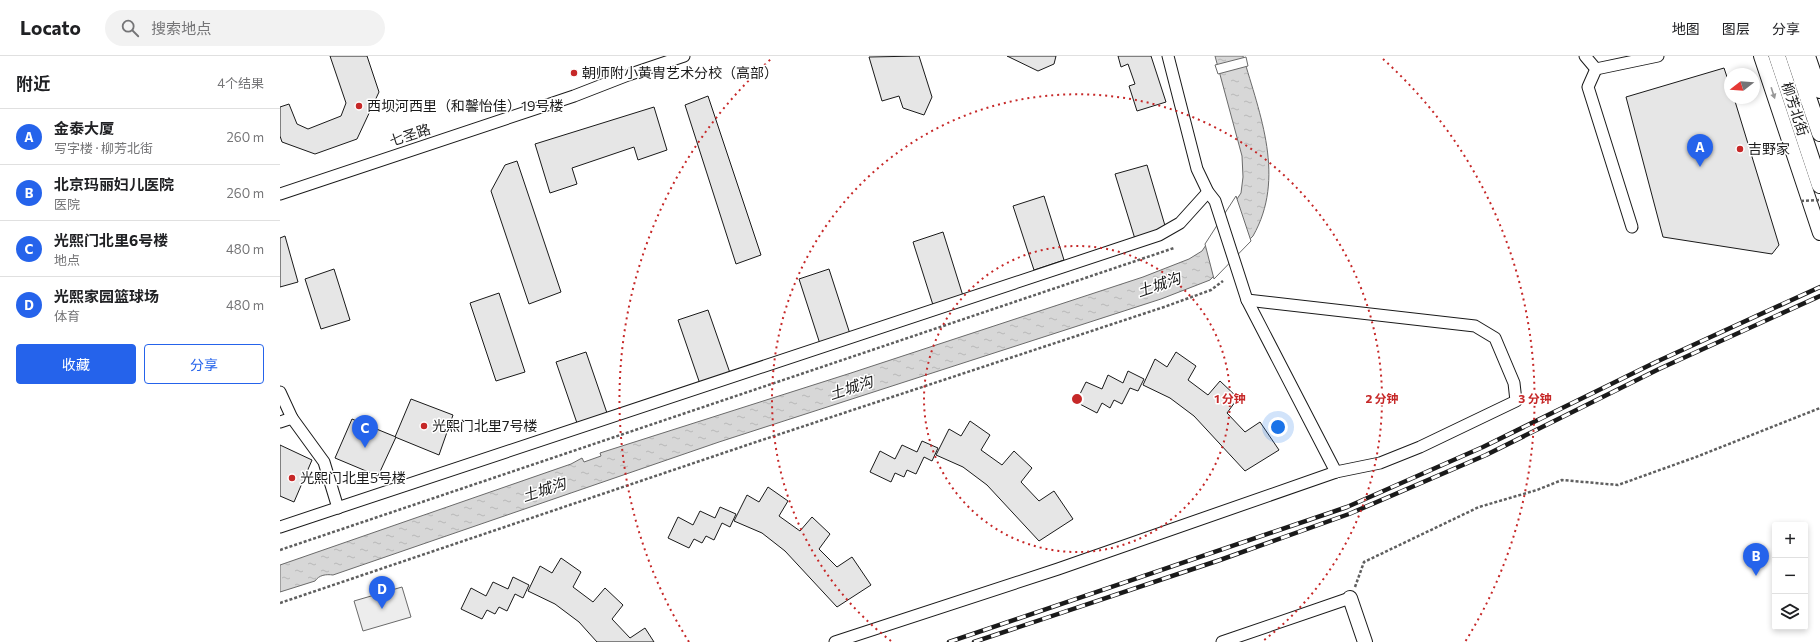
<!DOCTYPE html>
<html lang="zh">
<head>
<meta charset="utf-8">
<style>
  :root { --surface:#fff; --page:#f2f2f2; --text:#202124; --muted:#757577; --line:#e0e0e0; --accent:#2563eb }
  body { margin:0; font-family:Commissioner,"Noto Sans SC",sans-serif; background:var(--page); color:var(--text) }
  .controls { position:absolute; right:12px; bottom:12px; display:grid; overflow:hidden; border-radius:4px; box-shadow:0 2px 6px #0003 }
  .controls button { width:36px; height:36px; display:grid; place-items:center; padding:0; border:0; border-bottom:1px solid var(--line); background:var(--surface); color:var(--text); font:20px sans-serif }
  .compass { position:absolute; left:1444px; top:12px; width:36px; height:36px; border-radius:50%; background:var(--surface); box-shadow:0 2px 6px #0003; rotate:253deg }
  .you { position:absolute; left:998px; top:371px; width:14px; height:14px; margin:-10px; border:3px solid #fff; border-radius:50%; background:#1a73e8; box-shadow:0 0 0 6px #1a73e833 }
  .badge { display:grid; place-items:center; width:26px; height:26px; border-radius:50%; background:var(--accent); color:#fff; font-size:13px; font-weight:700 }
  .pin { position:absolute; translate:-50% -33px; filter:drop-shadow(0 1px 2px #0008) }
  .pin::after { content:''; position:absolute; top:21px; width:14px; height:12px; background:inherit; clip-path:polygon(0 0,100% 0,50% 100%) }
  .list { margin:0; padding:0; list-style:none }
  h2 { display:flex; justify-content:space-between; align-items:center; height:52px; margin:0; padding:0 16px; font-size:17px }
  h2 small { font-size:13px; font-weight:400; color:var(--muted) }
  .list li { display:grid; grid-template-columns:26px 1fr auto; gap:12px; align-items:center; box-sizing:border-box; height:56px; padding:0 16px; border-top:1px solid var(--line) }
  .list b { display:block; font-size:15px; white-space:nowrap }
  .list p { margin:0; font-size:13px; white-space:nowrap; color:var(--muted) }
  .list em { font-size:13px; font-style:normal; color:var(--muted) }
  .actions { display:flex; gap:8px; padding:12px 16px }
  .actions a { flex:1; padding:9px 0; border:1px solid var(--accent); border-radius:4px; text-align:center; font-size:14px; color:var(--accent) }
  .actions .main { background:var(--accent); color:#fff }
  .icon { flex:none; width:22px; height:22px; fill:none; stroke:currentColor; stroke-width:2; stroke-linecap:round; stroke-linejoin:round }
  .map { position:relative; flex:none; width:1540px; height:586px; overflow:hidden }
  header { display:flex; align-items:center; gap:24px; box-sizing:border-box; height:56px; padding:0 20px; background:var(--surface); border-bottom:1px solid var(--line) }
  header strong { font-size:19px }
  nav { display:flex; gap:22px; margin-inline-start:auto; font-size:14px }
  .search { width:280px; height:36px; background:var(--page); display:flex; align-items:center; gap:10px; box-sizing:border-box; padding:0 14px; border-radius:22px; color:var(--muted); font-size:15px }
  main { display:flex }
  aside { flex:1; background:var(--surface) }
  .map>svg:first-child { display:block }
</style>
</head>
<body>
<header>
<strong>Locato</strong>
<div class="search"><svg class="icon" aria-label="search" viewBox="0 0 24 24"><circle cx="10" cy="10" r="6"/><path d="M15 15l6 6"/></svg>搜索地点</div>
<nav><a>地图</a><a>图层</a><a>分享</a></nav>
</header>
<main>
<aside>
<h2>附近<small>4个结果</small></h2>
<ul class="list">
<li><span class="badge">A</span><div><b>金泰大厦</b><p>写字楼 · 柳芳北街</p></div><em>260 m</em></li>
<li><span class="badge">B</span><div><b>北京玛丽妇儿医院</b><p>医院</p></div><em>260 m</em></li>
<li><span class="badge">C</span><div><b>光熙门北里6号楼</b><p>地点</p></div><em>480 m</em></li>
<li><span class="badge">D</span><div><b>光熙家园篮球场</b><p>体育</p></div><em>480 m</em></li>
</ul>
<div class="actions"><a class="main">收藏</a><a>分享</a></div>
</aside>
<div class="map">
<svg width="1540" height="586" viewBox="0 0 1540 586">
  <defs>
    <pattern id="water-ripples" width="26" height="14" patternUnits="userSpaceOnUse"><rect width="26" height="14" fill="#d7d7d7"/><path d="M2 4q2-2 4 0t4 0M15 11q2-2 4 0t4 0" fill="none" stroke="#b8b8b8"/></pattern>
  </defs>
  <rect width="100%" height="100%" fill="#fff"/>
  <polygon fill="#ededed" stroke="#6a6a6a" points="122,531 131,561 83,575 74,545"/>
  <path fill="url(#water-ripples)" stroke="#6a6a6a" d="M935,0H963C980,59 1006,122 973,180L930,224L881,243L439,386L53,519C46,518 39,519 35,525L0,536V509L291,408L302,402L304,406L321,400L320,397L571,317L863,221L909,203L922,195L961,137L963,121L962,100Z"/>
  <g fill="#fff" stroke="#6a6a6a">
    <polygon points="966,1 968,10 938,18 935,9"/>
    <polygon points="956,140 971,185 934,223 925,188"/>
  </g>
  <g fill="#e6e6e6" stroke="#1a1a1a">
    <polygon points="50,0 87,0 99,36 77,83 35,98 2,86 0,80 0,51 9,48 17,68 28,73 61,60 66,47"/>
    <polygon points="639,0 652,41 644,59 623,52 619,40 602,45 589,1"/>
    <polygon points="727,0 776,0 774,8 758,15"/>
    <polygon points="838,0 871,0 886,46 857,55 849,30 855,28 848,8 841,11"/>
    <polygon points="1444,12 1450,30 1450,42 1454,42 1499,189 1492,198 1383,181 1346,41"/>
    <polygon points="428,40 481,199 456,208 405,49"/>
    <polygon points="374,51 387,94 358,104 354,91 292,112 297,128 270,137 255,88"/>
    <polygon points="237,105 281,236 249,248 211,135 225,109"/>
    <polygon points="867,109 886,173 855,183 835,118"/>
    <polygon points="764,140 784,204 754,214 733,150"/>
    <polygon points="663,176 683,240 653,249 633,186"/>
    <polygon points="5,180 18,226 0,231 0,182"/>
    <polygon points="54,213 70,264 41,273 25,223"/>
    <polygon points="549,213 570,278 540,288 519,223"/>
    <polygon points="219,237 245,316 216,325 190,247"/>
    <polygon points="428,254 450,317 420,328 398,264"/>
    <polygon points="306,296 328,360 298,370 276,306"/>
    <polygon points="896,296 916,310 908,324 928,339 940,325 958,342 947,357 965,376 980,366 999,394 965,415 914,360 890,342 863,329 875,303 887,311"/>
    <polygon points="848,315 864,323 858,335 850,332 842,348 834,344 830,352 822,347 817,357 796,346 806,326 822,333 828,319 843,327"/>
    <polygon points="131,343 173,359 159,399 115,381"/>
    <polygon points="72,363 116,381 98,420 55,402"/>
    <polygon points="690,365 710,379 701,394 722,409 734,395 752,412 741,426 759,445 774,435 793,463 759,485 707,429 683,411 656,399 669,373 681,380"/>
    <polygon points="642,385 658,392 652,405 644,401 636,418 627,414 624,421 615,417 611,426 590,416 600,395 615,403 622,389 637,396"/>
    <polygon points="0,389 32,404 14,446 0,440"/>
    <polygon points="488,431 508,445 499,460 520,475 532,461 550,478 539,493 557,511 572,501 591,529 557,551 505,495 482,477 454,465 467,439 479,446"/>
    <polygon points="440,451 456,458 450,471 442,467 434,484 426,480 422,487 414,483 409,492 388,482 398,461 413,469 420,455 435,462"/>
    <polygon points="281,502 301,516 293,531 313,546 325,532 343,549 332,563 350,582 365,572 374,586 317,586 299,566 275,548 248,535 260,510 272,517"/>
    <polygon points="233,521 249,529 243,542 235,538 227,555 219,551 215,558 207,554 202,563 181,553 191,532 206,540 213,526 228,533"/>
  </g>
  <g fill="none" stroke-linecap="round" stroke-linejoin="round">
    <g stroke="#1a1a1a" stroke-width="13">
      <g id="minor">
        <polyline points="888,0 917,113 928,136 935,145 967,244 1056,416"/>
        <polyline points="1305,0 1316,13"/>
        <polyline points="1316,13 1308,31 1352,171"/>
        <polyline points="1316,13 1378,0"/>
        <polyline points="0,138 294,40 348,19 404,0"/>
        <polyline points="0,336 12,362"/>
        <polyline points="0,366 12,362 44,406 58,452"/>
        <polyline points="0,471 879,179 900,167 928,136"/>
        <polyline points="555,586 778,513 1056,416 1100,407 1140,391 1236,345 1234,327 1215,282 1195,270 967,244"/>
        <polyline points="942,586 1070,542"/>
      </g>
    </g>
    <g stroke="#1a1a1a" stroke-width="16">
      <g id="tertiary">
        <polyline points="1481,0 1540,177"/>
        <polyline points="1528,0 1540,35"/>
        <polyline points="1070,542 1085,586"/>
      </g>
    </g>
    <g stroke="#1a1a1a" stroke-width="18">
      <g id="secondary">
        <polyline points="1497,0 1540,129"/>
        <polyline points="1514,0 1540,77"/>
      </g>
    </g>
    <g stroke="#5f5f5f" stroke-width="2.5" stroke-dasharray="3 2" stroke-linecap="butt">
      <polyline points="0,494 894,192"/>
      <polyline points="1075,531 1084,506 1199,451 1257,434 1282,424 1338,429 1416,401 1540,352"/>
      <polyline points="0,547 473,387 884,251 931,234 943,225"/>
    </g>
    <use href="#minor" stroke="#fff" stroke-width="11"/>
    <use href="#tertiary" stroke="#fff" stroke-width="14"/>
    <use href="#secondary" stroke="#fff" stroke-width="16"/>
    <g stroke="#1a1a1a" stroke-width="4.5">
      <g id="rail">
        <polyline points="669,586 1067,451 1203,391 1376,306 1540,231"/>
        <polyline points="694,586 940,504 1069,458 1206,399 1379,313 1540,240"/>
      </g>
    </g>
    <use href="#rail" stroke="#fff" stroke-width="3" stroke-dasharray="9" stroke-linecap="butt"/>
    <polyline stroke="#5f5f5f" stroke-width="2.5" stroke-dasharray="3 2" stroke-linecap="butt" points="1521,145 1540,144"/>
  </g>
  <defs><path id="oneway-solid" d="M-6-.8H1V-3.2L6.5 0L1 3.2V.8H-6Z"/></defs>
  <use fill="#989898" href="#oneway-solid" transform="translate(1493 37) rotate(72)"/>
  <g fill="none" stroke="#c62828" stroke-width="2" stroke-dasharray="2 4">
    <circle cx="797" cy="343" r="153"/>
    <path d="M611 585A305 305 0 1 1 983 585"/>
    <path d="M409 586A458 458 0 0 1 491 3M1103 3A458 458 0 0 1 1185 586"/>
  </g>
  <g fill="#c62828" stroke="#fff" stroke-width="1.5">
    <circle cx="294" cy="17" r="4"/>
    <circle cx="79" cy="50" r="4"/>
    <circle cx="1460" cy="93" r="4"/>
    <circle cx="144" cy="370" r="4"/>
    <circle cx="12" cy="422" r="4"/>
  </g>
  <g text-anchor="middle" stroke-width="3" stroke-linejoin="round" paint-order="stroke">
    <g font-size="14" fill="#1a1a1a" stroke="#fff" text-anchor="start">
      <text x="302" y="22">朝师附小黄胄艺术分校（高部）</text>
      <text x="87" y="55">西坝河西里（和馨怡佳）19号楼</text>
      <text x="1468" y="98">吉野家</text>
      <text x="152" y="375">光熙门北里7号楼</text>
      <text x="20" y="427">光熙门北里5号楼</text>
    </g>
    <g font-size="14" fill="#1a1a1a" stroke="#fff">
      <text transform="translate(1515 53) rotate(72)" y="5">柳芳北街</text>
      <text transform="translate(130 79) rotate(-18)" y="5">七圣路</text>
    </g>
    <g font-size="15" font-style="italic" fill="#1a1a1a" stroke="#fff">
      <text transform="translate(879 229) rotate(-19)" y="5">土城沟</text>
      <text transform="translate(571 332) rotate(-18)" y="5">土城沟</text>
      <text transform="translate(264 434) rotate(-18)" y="5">土城沟</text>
    </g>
  </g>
  <circle cx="797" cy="343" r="6" fill="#c62828" stroke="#fff" stroke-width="2"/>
  <g font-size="12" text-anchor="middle" font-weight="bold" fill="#c62828" stroke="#fff" stroke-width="3" stroke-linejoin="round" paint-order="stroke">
    <text x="950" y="347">1 分钟</text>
    <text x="1102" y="347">2 分钟</text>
    <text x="1255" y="347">3 分钟</text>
  </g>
</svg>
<div class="controls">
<button>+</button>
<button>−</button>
<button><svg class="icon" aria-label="layers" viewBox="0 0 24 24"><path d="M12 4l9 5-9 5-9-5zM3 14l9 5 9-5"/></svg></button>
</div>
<svg class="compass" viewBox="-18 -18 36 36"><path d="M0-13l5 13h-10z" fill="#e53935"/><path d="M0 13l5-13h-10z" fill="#757577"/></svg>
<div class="you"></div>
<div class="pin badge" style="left:1420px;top:111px">A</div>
<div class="pin badge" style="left:1476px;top:520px">B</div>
<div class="pin badge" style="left:85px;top:392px">C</div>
<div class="pin badge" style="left:102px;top:553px">D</div>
</div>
</main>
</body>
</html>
